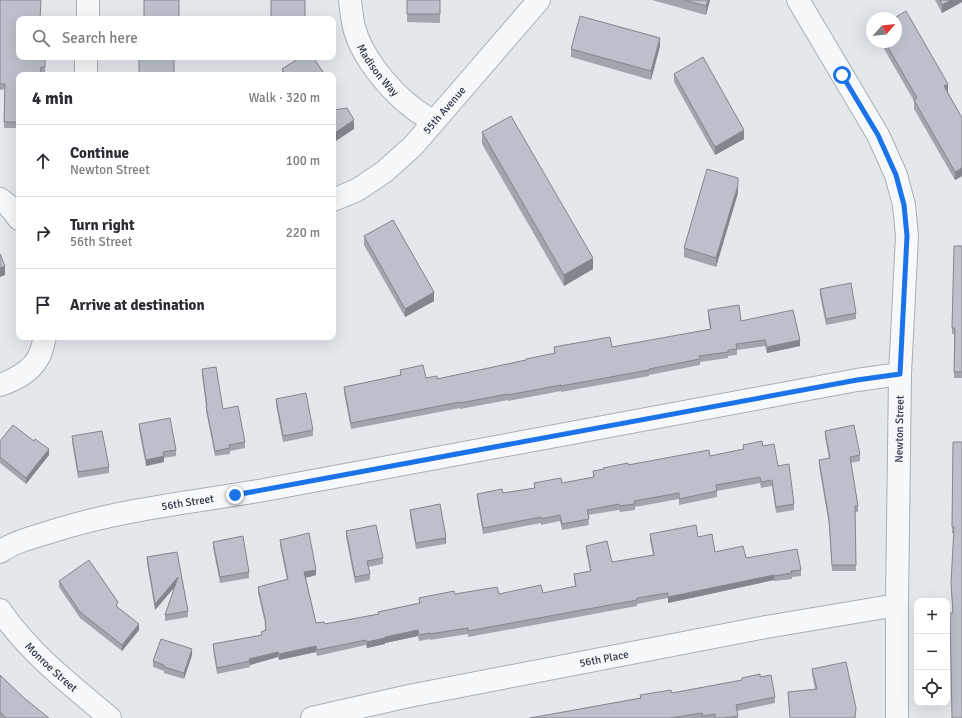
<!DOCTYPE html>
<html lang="en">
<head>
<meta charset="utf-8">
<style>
  :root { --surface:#fff; --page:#f2f2f3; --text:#2b2b33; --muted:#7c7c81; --line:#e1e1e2 }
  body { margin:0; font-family:Signika,sans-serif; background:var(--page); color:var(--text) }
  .controls { position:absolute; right:12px; bottom:12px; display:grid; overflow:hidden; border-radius:8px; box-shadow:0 4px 16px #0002 }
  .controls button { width:36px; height:36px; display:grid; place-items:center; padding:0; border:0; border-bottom:1px solid var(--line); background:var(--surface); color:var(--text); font:20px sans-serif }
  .compass { position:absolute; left:866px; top:12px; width:36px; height:36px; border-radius:50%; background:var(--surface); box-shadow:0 4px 16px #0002; rotate:62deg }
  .stop { position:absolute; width:12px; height:12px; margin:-9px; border:3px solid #1a73e8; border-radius:50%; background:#fff }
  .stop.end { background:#1a73e8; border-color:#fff; box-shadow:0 1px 4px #0008 }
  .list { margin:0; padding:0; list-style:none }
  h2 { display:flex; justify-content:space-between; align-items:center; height:52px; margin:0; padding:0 16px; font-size:17px }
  h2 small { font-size:13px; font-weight:400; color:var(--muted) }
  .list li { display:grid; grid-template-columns:26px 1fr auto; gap:12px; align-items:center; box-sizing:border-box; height:72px; padding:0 16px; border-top:1px solid var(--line) }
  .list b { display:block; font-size:15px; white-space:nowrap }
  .list p { margin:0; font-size:13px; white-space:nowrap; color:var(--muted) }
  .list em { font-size:13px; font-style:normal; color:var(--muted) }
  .icon { flex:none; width:22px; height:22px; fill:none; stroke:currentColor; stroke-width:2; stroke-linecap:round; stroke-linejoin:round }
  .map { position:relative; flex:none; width:962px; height:718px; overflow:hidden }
  .search { position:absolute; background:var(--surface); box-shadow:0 4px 16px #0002; left:16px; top:16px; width:320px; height:44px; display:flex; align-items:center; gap:10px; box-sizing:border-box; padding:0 14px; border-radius:8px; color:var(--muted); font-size:15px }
  .panel { position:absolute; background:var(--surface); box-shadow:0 4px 16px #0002; left:16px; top:72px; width:320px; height:268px; border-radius:8px }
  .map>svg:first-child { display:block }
</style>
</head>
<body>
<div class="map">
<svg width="962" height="718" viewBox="0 0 962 718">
  <rect width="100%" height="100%" fill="#e4e7ec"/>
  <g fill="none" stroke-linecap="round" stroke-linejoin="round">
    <g stroke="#a9aeb7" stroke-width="24">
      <g id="minor">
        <path id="s1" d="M350,0C351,9 352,19 354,27C361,56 390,91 413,108C419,113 427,117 433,122"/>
        <polyline points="798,0 878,135 896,175 904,205 907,236 900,374 897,605 897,718"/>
        <polyline points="88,19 88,0"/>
        <polyline points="86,75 86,57"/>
        <polyline points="0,199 8,205 19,219"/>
        <path id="s2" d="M333,200L357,190L384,172L413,146L539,0"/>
        <path d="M0,385C14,380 30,373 38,358C42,352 43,344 45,337"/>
        <path id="s3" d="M0,552C15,541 35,537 53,531C122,509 194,502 264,490C462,454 660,418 857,380L900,374"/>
        <path id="s4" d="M0,610C29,653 71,685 110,718"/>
        <path id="s5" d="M312,718L409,696L766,627L897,605"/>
      </g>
    </g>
    <use href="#minor" stroke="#f7f8fa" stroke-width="22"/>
  </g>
  <g fill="#a1a5ae">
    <polygon points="0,0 19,19 45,57 45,73 19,75 19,128 4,128 5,89 0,90"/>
    <polygon points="407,0 440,0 440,23 407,22"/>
    <polygon points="652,0 710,0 706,15"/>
    <polygon points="935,0 962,0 962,2 942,13"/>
    <polygon points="880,42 896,42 948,93 962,118 962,176 955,180 914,109 914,101"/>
    <polygon points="660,46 651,80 571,57 571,49"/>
    <polygon points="282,69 325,75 282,75"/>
    <polygon points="674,74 744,139 715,155 674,82"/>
    <polygon points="333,87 336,91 336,100 333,100"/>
    <polygon points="482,132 593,269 564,286 482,144"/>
    <polygon points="738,193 716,267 684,257 684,248"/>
    <polygon points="364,236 434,301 405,317 364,245"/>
    <polygon points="962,246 962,378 954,378 954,334 952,334 952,328"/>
    <polygon points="820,289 856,313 856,319 826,325 820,295"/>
    <polygon points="708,310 741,321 800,346 767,353 765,346 737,350 737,355 728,356 728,358 700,362 700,365 649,375 649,376 561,392 561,391 508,401 508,400 460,409 460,408 351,429 344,393 344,387 400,375 400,370 426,378 437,379 526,360 526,359 554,354 554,347 612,347 710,330 708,316"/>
    <polygon points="202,369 223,409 245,442 245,448 230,451 230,454 215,456 206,411 206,406 202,375"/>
    <polygon points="276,399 313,430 313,436 283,442 276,405"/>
    <polygon points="139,424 176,450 176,456 164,458 164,462 146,466 139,430"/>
    <polygon points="825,431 860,455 860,461 851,463 858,506 858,512 855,512 856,571 832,571 829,525 819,466 819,460 829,458 825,437"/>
    <polygon points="72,436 109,467 109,473 78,478 72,442"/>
    <polygon points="0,441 49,455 26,484 0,463"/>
    <polygon points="953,442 962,718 953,613 951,589 954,533 952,533"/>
    <polygon points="743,445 763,446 778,466 794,504 794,510 776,513 772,486 761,488 760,483 717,491 717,497 679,505 679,499 635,507 635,510 620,512 619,510 588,515 589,525 562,530 560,521 541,525 541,523 483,534 477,499 477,494 503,493 534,488 534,483 562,483 593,477 593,471 628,465 710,456 743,449"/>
    <polygon points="440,504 446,543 445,544 416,549 410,516 410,510"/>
    <polygon points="346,531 383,558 383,564 368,567 370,574 370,580 355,583 346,537"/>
    <polygon points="650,534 698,537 715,552 746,558 801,570 801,576 792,577 792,579 774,581 774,580 668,603 668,598 637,604 637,606 468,637 468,634 430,640 430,639 419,641 418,636 385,643 385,644 367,648 366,645 317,656 316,652 279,660 278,657 250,665 250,667 217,674 213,649 213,644 261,635 261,632 265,631 265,623 258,593 258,587 287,580 280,545 280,540 316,575 306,578 316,623 325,624 378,614 378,612 419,603 419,598 455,594 543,593 575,587 574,580 574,574 590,571 586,551 586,546 612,562 653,555 650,540"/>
    <polygon points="213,542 249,572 249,578 220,583 213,548"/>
    <polygon points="177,552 188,611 188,617 165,621 165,615 175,587 155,610 147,563 147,557"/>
    <polygon points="59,581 118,607 139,630 122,651 80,618 59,587"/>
    <polygon points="192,655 184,679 164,673 164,671 153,667 153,661"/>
    <polygon points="812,669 855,718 790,718 788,692 815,689 812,674"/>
    <polygon points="0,675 24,698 49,718 0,718"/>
    <polygon points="760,677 775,697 775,703 737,711 738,718 530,718 640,698 640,695 672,693 742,680"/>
  </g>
  <g fill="#83868d">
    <polygon points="708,0 710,0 706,15 706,6"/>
    <polygon points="951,0 962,0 962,2 942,13 942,5"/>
    <polygon points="660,38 660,46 651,80 651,71"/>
    <polygon points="948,84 948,93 944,95 944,86"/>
    <polygon points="354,120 354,129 333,143 333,134"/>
    <polygon points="744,130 744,139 715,155 715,147"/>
    <polygon points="962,168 962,176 955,180 955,172"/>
    <polygon points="738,185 738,193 716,267 716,258"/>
    <polygon points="593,258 593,269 564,286 564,275"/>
    <polygon points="5,266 5,275 0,277 0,268"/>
    <polygon points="434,292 434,301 405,317 405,309"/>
    <polygon points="800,340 800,346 767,353 767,347"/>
    <polygon points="49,449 49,455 26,484 26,478"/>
    <polygon points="164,456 164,462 146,466 146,460"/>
    <polygon points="446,537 446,543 445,544 445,538"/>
    <polygon points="316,570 316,575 304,578 304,572"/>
    <polygon points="774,575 774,580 668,603 668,597"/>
    <polygon points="178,577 178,583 155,610 155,604"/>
    <polygon points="139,624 139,630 122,651 122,645"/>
    <polygon points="418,630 418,636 385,643 385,644 367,648 367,642 385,637"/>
    <polygon points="316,646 316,652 279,660 279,654"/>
    <polygon points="192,649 192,655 184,679 184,673"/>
    <polygon points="278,652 278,657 250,665 249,659"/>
  </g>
  <g fill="#bbc0ca" stroke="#83868d">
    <polygon points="0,0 41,0 40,19 19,19 19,57 45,57 45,67 41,67 40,75 19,75 19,122 4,122 5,84 0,84"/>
    <polygon points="144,0 179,0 179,18 189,18 189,19 144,19"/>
    <rect x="271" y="0" width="34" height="19"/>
    <rect x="407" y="0" width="33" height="14"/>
    <polygon points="684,0 708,0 706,6"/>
    <polygon points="940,0 951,0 942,5"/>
    <polygon points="906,11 948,84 944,86 962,118 962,168 955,172 914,100 917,98 885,42 896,42 896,18 894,18"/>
    <polygon points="580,16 660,38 651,71 571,49"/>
    <rect x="139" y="57" width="35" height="18"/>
    <polygon points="301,57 313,57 325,75 285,75 282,69"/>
    <polygon points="703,57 744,130 715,147 674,74"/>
    <polygon points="333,87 336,91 333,91"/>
    <polygon points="347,108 354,120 333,134 333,110"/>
    <polygon points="511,116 593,258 564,275 482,132"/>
    <polygon points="707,169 738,178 738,185 716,258 684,248"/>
    <polygon points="393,220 434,292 405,309 364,236"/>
    <polygon points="954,246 962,246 962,372 954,372 955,328 952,328"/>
    <polygon points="0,254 5,266 0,268"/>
    <polygon points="851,283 856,313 826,319 820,289"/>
    <polygon points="739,305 741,321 793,310 800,340 767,347 765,340 736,344 737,349 728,350 728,352 699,356 700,359 649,369 649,370 561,386 561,385 508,395 508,394 460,403 460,402 351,423 344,387 401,375 400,370 423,365 426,378 437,376 437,379 526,360 526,359 555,353 554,347 610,337 612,347 711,329 708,310"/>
    <polygon points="216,367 223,409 238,406 245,442 229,445 230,448 215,451 206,406 207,406 202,369"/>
    <polygon points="306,393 313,430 283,436 276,399"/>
    <polygon points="170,418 176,450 163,452 164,456 146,460 139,424"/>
    <polygon points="13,425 34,441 35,439 49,449 26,478 0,457 0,441"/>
    <polygon points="854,425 860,455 850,457 858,506 855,506 856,565 832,565 829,519 819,460 830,458 825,431"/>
    <polygon points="102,431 109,467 78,472 72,436"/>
    <polygon points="762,441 763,446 774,444 778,466 789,464 794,504 776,507 772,480 761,482 760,477 716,485 717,491 679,499 679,493 634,501 635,504 620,506 619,504 587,510 589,519 562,524 560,515 541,519 541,517 483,528 477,494 502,489 503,493 535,488 534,483 561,478 562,483 594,477 593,471 604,469 603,468 628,463 628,465 709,450 710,456 744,449 743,445"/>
    <polygon points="953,442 962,442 962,718 952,718 950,613 953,613 951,583 954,527 952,527"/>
    <polygon points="440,504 446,537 445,538 416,543 410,510"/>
    <polygon points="376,525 383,558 367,561 370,574 355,577 346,531"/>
    <polygon points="696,525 698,537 712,534 715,552 743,546 746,558 797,549 801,570 791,571 792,573 774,576 774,575 668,597 668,593 637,598 637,600 468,631 468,628 430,634 430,633 419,635 418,630 385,637 385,638 367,642 366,640 317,650 316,646 279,654 278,652 249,659 250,661 217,668 213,644 262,635 261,632 266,630 265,623 266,623 258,587 288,579 280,540 309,533 316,570 304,572 316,623 324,622 325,624 379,614 378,612 420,603 419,598 454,591 455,594 497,587 499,594 541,585 543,593 576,586 574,574 591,571 586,546 607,541 612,562 654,555 650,534"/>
    <polygon points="243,536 249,572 220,577 213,542"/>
    <polygon points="177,552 188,611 165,615 178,577 155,604 147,557"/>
    <polygon points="89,560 118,602 116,606 139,624 122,645 80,612 59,581"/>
    <polygon points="161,639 192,649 184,673 164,667 164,665 153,661"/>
    <polygon points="846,662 856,708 855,718 790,718 788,692 817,689 812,669"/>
    <polygon points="760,674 760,677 771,675 775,697 736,705 738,716 724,718 715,718 715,714 703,716 702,713 670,718 530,718 641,698 640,695 671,690 672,693 742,680 742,678"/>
    <polygon points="0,675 24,698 49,718 6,718 0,712"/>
  </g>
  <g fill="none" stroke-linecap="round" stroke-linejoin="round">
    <polyline stroke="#1a73e8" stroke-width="5" points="235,495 857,380 900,374 907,236 904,205 896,175 878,135 842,75"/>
  </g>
  <g text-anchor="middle" stroke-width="3" stroke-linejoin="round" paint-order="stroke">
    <g font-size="11" fill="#2b3445" stroke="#f4f6f9">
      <text dy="4" stroke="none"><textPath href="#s1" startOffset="77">Madison Way</textPath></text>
      <text dy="4" stroke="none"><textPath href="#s2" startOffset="145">55th Avenue</textPath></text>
      <text transform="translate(899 429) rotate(-89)" y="4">Newton Street</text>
      <text dy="4" stroke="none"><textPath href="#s3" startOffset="195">56th Street</textPath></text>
      <text dy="4" stroke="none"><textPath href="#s5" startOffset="298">56th Place</textPath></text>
      <text dy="4" stroke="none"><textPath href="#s4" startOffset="77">Monroe Street</textPath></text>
    </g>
  </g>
</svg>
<div class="controls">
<button>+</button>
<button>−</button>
<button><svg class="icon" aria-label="locate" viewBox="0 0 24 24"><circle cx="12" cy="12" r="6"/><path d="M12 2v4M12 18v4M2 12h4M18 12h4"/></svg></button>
</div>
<svg class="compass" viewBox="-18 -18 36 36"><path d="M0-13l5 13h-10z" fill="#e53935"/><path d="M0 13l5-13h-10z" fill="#7c7c81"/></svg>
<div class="stop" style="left:842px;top:75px"></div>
<div class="stop end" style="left:235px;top:495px"></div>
<div class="search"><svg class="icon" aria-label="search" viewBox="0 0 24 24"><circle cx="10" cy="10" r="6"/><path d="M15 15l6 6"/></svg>Search here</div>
<section class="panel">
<h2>4 min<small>Walk · 320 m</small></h2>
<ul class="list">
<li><svg class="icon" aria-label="ahead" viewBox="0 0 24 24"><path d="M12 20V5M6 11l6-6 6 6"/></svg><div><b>Continue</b><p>Newton Street</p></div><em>100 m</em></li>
<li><svg class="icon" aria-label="right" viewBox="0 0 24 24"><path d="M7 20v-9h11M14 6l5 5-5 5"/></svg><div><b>Turn right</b><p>56th Street</p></div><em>220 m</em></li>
<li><svg class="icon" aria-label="arrive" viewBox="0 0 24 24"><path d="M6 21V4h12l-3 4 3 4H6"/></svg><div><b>Arrive at destination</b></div></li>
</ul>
</section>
</div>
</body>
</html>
